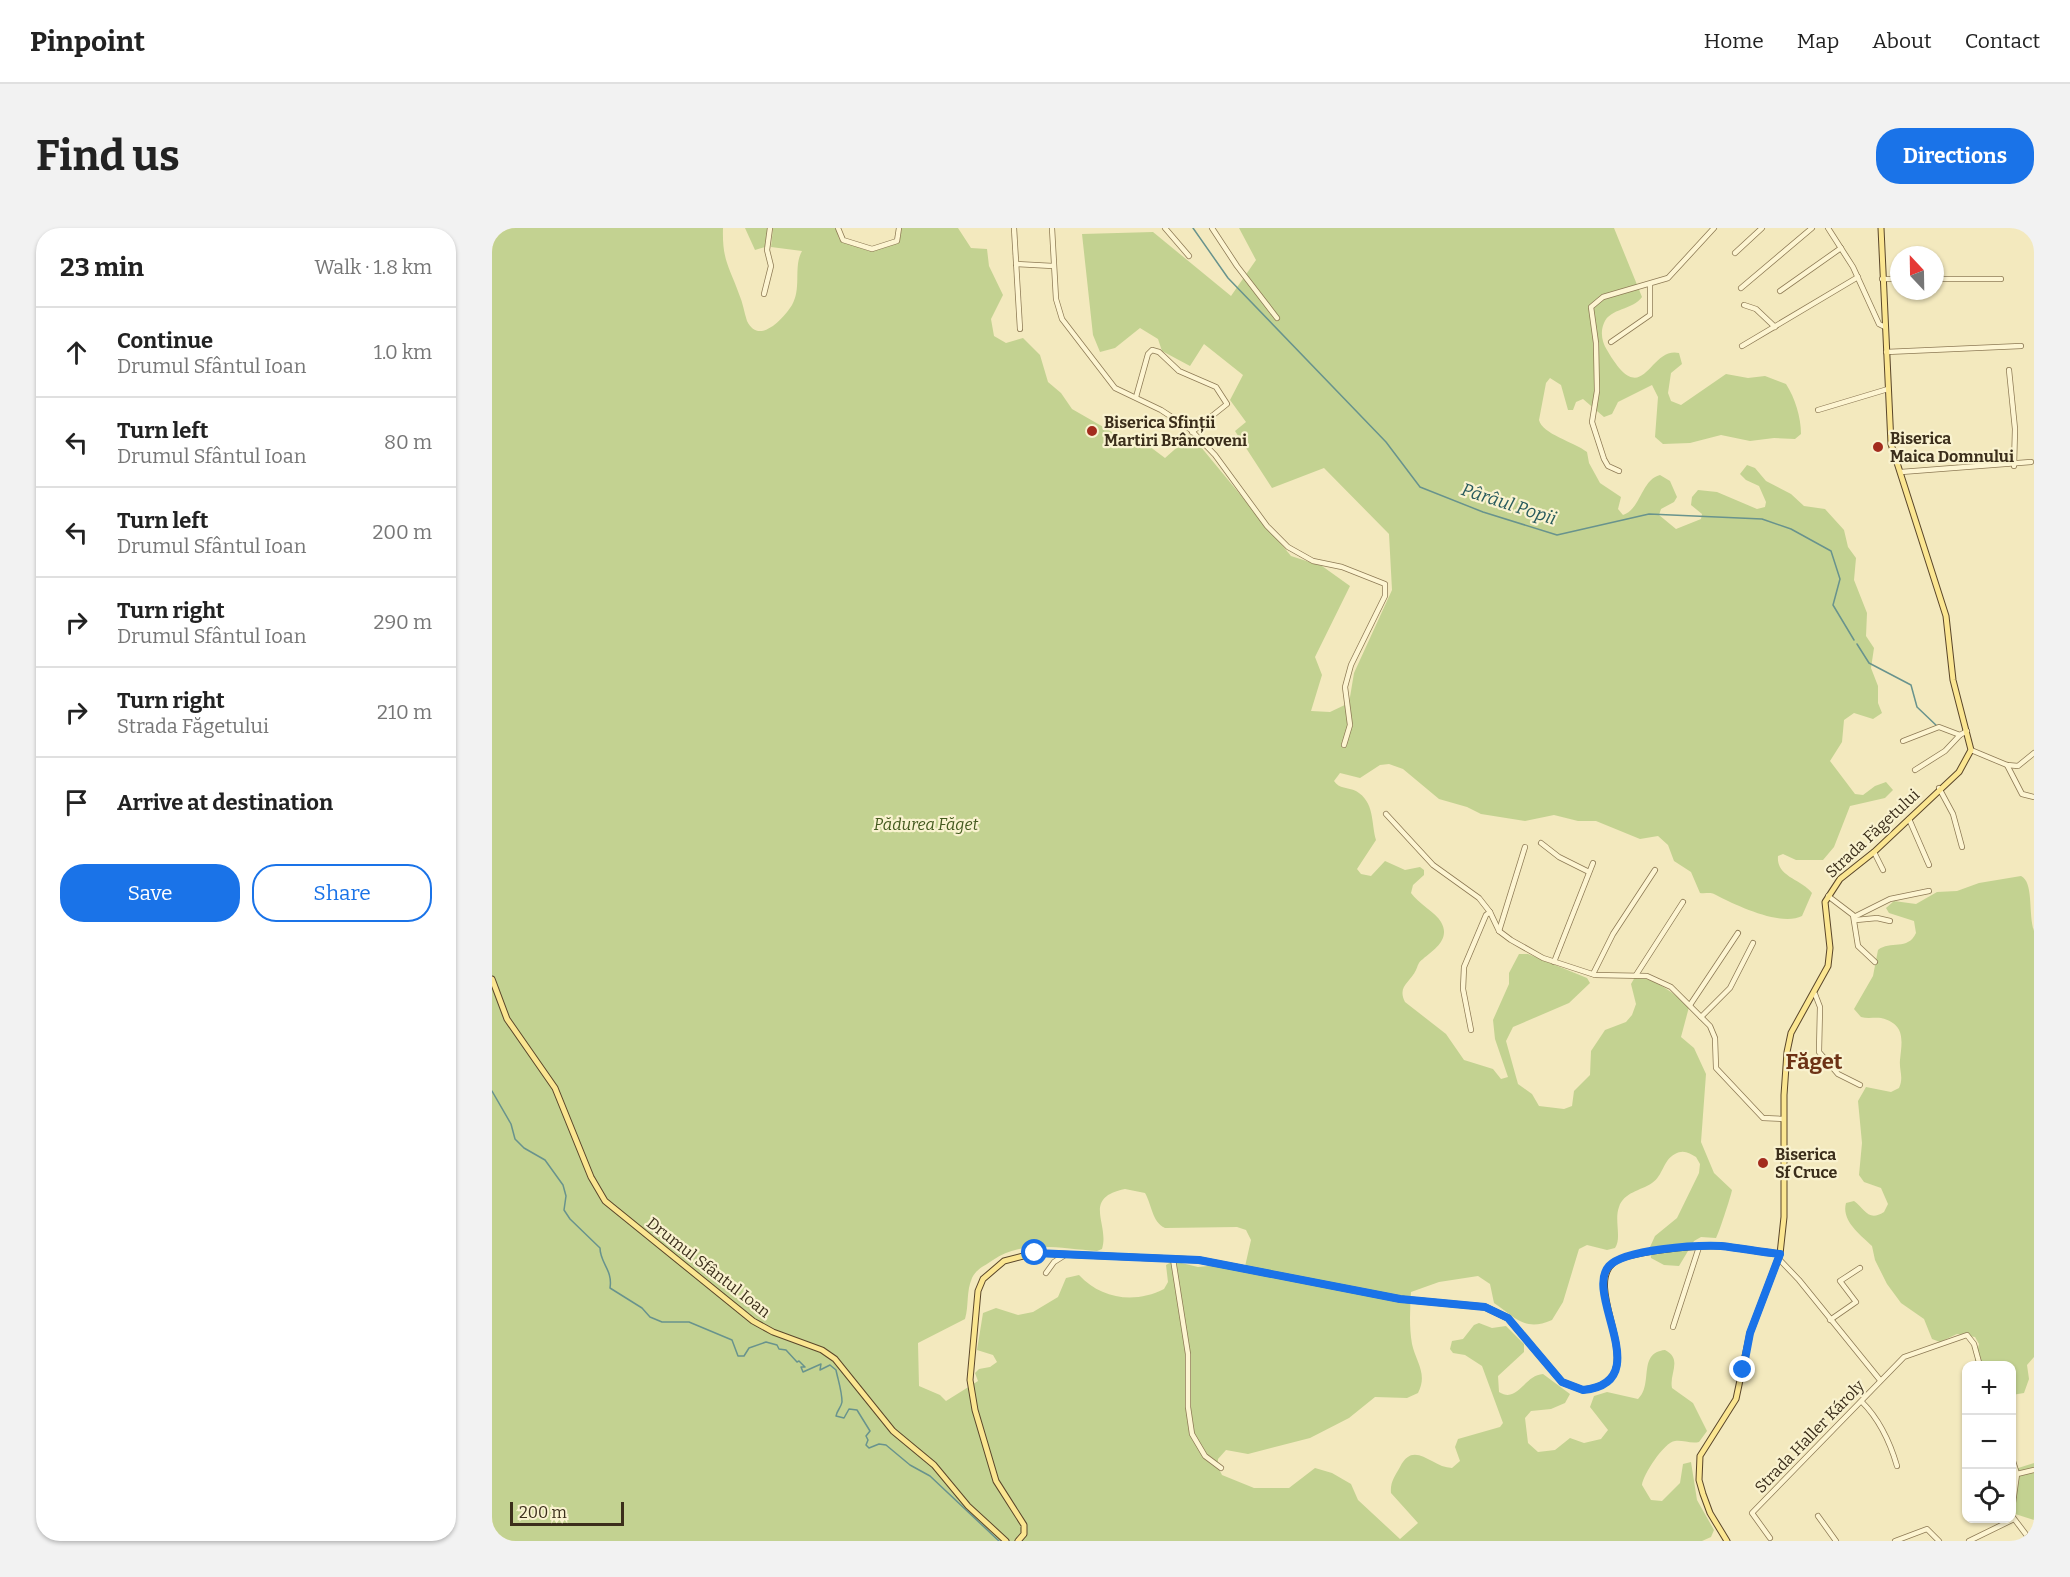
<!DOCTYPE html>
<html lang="en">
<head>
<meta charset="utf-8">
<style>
  :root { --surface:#fff; --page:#f2f2f2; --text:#222; --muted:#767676; --line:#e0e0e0; --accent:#1a73e8 }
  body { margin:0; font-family:Bitter,serif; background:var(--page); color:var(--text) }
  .controls { position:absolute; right:18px; bottom:18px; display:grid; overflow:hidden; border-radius:12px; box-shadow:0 2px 4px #0004 }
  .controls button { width:54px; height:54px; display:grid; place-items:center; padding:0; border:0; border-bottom:2px solid var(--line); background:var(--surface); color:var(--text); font:30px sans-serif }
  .compass { position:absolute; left:1398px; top:18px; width:54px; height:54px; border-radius:50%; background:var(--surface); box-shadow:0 2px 4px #0004; rotate:338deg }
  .scale { position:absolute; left:18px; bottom:15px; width:114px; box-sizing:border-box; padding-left:6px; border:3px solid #3b2e1b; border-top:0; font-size:16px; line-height:21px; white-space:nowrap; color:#3b2e1b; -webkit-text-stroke:4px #f9f2cf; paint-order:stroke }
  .stop { position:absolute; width:18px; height:18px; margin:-14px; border:4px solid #1a73e8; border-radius:50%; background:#fff }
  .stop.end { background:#1a73e8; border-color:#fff; box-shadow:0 2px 6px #0008 }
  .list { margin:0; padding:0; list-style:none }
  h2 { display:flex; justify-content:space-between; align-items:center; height:78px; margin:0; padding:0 24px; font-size:26px }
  h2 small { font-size:20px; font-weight:400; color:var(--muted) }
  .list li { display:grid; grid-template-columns:39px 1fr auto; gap:18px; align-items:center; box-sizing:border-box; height:90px; padding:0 24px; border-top:2px solid var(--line) }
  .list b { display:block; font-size:22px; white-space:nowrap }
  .list p { margin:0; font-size:20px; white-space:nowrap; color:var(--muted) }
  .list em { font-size:20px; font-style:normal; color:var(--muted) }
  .actions { display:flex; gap:12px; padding:18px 24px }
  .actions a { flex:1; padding:14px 0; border:2px solid var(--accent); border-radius:24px; text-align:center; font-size:21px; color:var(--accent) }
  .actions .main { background:var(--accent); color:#fff }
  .icon { flex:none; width:33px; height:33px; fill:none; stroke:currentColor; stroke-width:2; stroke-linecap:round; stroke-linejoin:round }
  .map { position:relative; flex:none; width:1542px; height:1313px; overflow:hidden; border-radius:24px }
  header { display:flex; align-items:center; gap:36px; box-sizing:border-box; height:84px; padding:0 30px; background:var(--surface); border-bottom:2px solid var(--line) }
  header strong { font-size:28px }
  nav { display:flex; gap:33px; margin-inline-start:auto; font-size:21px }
  .intro { display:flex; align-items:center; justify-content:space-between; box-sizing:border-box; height:144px; padding:0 36px }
  h1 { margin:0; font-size:42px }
  .button { padding:15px 27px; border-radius:24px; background:var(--accent); color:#fff; font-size:21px; font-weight:700 }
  main { display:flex; gap:36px; padding:0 36px }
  aside { flex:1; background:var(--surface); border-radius:24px; box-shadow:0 2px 4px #0004 }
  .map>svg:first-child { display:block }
</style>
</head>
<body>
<header>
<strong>Pinpoint</strong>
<nav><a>Home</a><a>Map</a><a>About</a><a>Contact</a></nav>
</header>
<div class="intro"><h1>Find us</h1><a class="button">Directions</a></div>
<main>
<aside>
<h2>23 min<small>Walk · 1.8 km</small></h2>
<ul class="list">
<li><svg class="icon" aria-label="ahead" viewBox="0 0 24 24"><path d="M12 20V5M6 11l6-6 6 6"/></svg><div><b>Continue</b><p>Drumul Sfântul Ioan</p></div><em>1.0 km</em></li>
<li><svg class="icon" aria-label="left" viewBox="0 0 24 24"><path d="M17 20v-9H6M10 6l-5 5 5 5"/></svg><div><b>Turn left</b><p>Drumul Sfântul Ioan</p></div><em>80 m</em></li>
<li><svg class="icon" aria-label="left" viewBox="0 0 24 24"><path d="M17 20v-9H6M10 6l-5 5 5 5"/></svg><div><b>Turn left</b><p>Drumul Sfântul Ioan</p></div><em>200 m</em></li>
<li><svg class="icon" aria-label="right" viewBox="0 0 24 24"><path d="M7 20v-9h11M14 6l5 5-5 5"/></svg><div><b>Turn right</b><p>Drumul Sfântul Ioan</p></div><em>290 m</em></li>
<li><svg class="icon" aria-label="right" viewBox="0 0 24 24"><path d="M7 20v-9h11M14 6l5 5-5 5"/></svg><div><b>Turn right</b><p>Strada Făgetului</p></div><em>210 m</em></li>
<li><svg class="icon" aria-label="arrive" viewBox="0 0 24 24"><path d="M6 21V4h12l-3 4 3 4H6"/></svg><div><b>Arrive at destination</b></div></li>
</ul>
<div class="actions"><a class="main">Save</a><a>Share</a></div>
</aside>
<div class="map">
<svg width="1542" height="1313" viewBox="0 0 1542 1313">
  <rect width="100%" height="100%" fill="#f3e9be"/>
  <g fill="#c3d291" fill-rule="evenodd">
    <path d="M0,0H231C230,32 237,38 247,66C251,75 252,84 255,93C267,118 292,90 300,77C310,60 301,39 310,23L279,19L281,0H345L347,11L352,14L377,23L407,14L410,0H466L479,20L495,21L497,38L511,67L499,91L502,108L514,115L531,110L548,127L556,154L569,165L580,181L620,204L653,215L673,230L699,207L799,328L830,338L858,358L823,429L830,447L819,483L838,484L857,475L862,445L900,362L897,306L832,240L780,260L743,203L754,194L738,172L751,147L712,116L698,138L670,123L666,111L648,100L623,120L608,124L601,107L590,6L661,4L739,68L764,32L747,0H1122L1150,69C1141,82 1118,80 1112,95C1108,104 1110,114 1115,122C1152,186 1156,118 1187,125L1190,136L1179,145L1176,165L1179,173L1189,177L1234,146L1256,150L1273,148L1294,156C1303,170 1309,189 1309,206L1303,211L1282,210L1258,213L1229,207L1198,215L1171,216L1163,209L1166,169L1160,157L1126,174L1120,186L1112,189L1091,171L1084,174L1081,182H1076L1069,157L1058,150L1054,155L1047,192C1050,206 1082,214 1095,224L1097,235L1108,255L1129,269L1126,281L1131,287C1149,281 1149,252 1168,247L1178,253L1185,269L1182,274L1169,281L1167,287L1184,301L1209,291L1210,286L1199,277L1200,269L1206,262L1225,264L1265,281L1273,279L1274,274L1267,258L1254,252L1248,246L1255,237L1263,240L1274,253L1299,266L1312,278L1333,281L1352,302L1356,319L1364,330L1362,352L1375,385L1374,408L1382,420L1379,440L1386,458V475L1390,485L1381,491L1362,485L1352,492L1350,514L1338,533L1363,566L1371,567L1383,558L1394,554L1401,562L1393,570L1358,578L1342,619L1331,632H1304L1291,626L1286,628C1284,649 1310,651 1320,665L1310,688C1289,699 1243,677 1222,666C1218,664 1213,666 1208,665L1199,644L1182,633L1176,617L1166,608L1148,611L1104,593H1086L1062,587L1033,593L989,586L975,579L947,571L911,541L897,536L888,537L868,550L848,545L842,553C847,561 856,559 864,563C883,574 879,595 884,612L865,641L869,646L879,648L893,633L913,642L928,639L932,642V647L921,657L919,665C926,675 944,685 949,694C959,711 942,722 931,731C926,734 926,738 924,742C918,755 905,758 913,774L954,806L972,832L1001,841L1009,851L1016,849L1003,811L1001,792L1017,756V745L1027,726H1036L1095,750L1098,755L1077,775L1021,799L1014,813L1026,856L1040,866L1047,878L1072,881L1080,878L1082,863L1098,847L1099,823L1113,802L1134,794L1140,787L1144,776L1139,756L1143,749C1163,750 1183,766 1197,779L1189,809L1202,820L1214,846L1209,914L1222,945L1240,962C1239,968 1226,1008 1224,1010L1209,1009L1202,1013L1187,1038L1172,1037L1159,1030L1158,1019L1163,1008L1185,990L1207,945L1208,936L1204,929C1198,925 1191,921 1183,926C1171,932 1171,948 1160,955C1148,963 1132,964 1127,979C1122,992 1130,1010 1123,1020L1115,1022L1095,1017L1087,1021L1071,1074L1060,1092C1033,1104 1024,1090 1002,1075L998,1056L986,1048L947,1054L919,1064C918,1081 917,1099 920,1116C924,1134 936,1146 926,1165L915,1170L883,1169L857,1190L818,1210L756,1226L734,1222L726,1231V1239L730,1247L762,1260H797L823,1240L840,1245L859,1256L866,1272L908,1311L926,1295L899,1265C898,1254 903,1248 908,1239C922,1211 940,1240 960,1240L968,1233L963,1219L966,1211L1008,1199L1011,1195L990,1138L973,1127L961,1125L958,1121L960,1113L971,1111L982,1097L987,1095L1000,1100L1014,1098L1032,1116V1124L1006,1148L1007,1164C1026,1176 1032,1147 1051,1146L1078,1166L1073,1175L1059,1181L1039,1183L1033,1190L1036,1215L1046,1224L1063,1222L1078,1210L1092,1215L1109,1211L1116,1202L1098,1179L1102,1168L1115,1164L1146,1171C1162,1156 1145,1125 1173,1122C1191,1131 1177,1146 1180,1160L1201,1175L1215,1203L1207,1214C1199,1216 1191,1212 1183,1213C1172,1214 1151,1247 1150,1257L1159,1272L1170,1273L1188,1255L1191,1236L1199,1234L1205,1272L1222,1302L1219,1309L1210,1313H0ZM633,961L653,965C660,977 660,994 673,1000L745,999L754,1002L759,1012L752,1043L727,1037L706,1039L681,1033L674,1037L676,1054L672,1061C643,1076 609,1071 587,1047L574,1050L566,1069L541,1084L526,1087L504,1080L491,1085L485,1122L501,1127L505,1134L498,1139L487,1141L483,1145L486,1153L454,1173L448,1167L427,1158L426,1115L473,1091C477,1077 474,1064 480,1050C485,1040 493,1038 501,1032C532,1011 569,1021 605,1023L610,1021C618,996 589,970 633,961Z"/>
    <polygon points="253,0 276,0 273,19 263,22"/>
    <path d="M1529,648C1542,654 1536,686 1542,703V1129L1535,1137L1537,1151L1532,1165L1520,1167V1138L1482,1137L1487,1116L1483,1109L1465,1106L1448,1114L1440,1111L1432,1091L1409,1075L1395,1056L1383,1032L1380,1018C1369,1007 1349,993 1354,975L1362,973C1373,981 1376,994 1392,984L1396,976L1389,960L1372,954L1367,947L1370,915L1366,873L1374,859L1399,864L1407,860C1412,849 1407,843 1408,832C1410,813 1414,796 1389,790C1383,789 1376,791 1369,789L1362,781L1381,748L1386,722C1398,712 1416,723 1424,705L1422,693L1397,685L1394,680L1402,673L1424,676L1445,664L1465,663L1487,655Z"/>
    <polygon points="1542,1235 1542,1292 1520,1285 1520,1242"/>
  </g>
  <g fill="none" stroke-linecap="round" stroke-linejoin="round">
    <g stroke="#68938d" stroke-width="1.5">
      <polyline points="701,0 736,50 894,214 928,259 991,284 1065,307 1157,286 1270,291 1299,301 1339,323 1348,351 1341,377 1362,412"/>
      <polyline points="1365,416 1377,435 1419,457 1425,479 1446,499"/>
      <path d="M0,863L19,896L23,911L32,920L53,932L71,957L74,968L72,982L78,991L108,1020C108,1035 121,1042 118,1060L150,1080L158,1089L170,1094H197L240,1112L246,1128H252L257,1120L274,1114L285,1117L287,1121L294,1122L305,1134L307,1133L313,1139H309L311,1144L329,1136L328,1142L338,1137L344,1142C346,1152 350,1163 350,1174C349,1180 345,1182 344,1188L352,1190L357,1181L365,1182L378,1203L374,1208L376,1212L374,1217L377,1220L387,1216L394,1217L418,1237L438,1248L507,1313"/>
    </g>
    <g stroke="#8d7a55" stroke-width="6">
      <g id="minor">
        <polyline points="346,0 351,12 380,21 405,13 407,0"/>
        <polyline points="522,0 528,101"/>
        <polyline points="560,0 564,71 570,91 623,160 669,182 698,201 723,227 775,298 796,319 821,333 850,339 893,356 893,368 859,437 853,459 858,497 852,517"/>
        <polyline points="673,0 697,28"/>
        <polyline points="720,0 745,38 785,90"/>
        <polyline points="1336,0 1361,39 1387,96 1393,99"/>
        <polyline points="1243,25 1270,0"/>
        <polyline points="524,36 561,38"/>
        <polyline points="1390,51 1407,51"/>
        <polyline points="1443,51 1509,51"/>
        <polyline points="1249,60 1320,0"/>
        <polyline points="1288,63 1349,20"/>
        <polyline points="272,66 279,38 275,22 278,0"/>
        <polyline points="1252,77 1264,81 1283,99"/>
        <polyline points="1119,114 1158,87 1158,56"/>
        <polyline points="1250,118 1366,49"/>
        <polyline points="1394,124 1529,118"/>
        <polyline points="1517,142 1523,201 1522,238"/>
        <polyline points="644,169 656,126 660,122 667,124 687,143 724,159 735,176 700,204"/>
        <polyline points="1326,182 1396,161"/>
        <polyline points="1127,243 1116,238 1112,231 1100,194 1105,163 1104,115 1099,79 1111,69 1176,50 1222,0"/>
        <polyline points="1409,244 1539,234"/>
        <polyline points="1411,513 1447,499 1468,507"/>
        <polyline points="1479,522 1515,537 1526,538 1542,525"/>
        <polyline points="1515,537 1530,566 1542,569"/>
        <polyline points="1423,542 1453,523 1468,507 1475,503"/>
        <polyline points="1447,560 1461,586 1470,619"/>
        <polyline points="894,586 941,637 987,670 998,684 1007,703 1019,712 1051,730 1103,747 1155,748 1179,759 1218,798 1223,810 1224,840 1271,890 1291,891"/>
        <polyline points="1417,591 1437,637"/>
        <polyline points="1049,615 1067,629 1097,644"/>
        <polyline points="1382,624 1391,642"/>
        <polyline points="1336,668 1361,687 1366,718 1383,734"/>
        <polyline points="1362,689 1398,671 1437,663"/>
        <polyline points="1364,692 1385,690 1398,693"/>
        <polyline points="1007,703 1033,619"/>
        <polyline points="1062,734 1101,635"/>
        <polyline points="1101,746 1121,706 1163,642"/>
        <polyline points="1144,747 1191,674"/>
        <polyline points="1323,766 1328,779 1327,824 1346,846 1368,857"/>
        <polyline points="1198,777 1246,705"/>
        <polyline points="1209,789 1238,760 1261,715"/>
        <polyline points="979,802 971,761 972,739 994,687 998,684"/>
        <polyline points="681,1031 696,1126 696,1179 700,1206 713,1228 729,1240"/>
        <polyline points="1287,1031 1307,1052 1388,1152"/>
        <polyline points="554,1045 562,1034 573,1027"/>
        <polyline points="1338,1092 1364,1074 1348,1053 1368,1040"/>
        <polyline points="1181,1099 1207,1019"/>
        <path d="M1370,1174C1387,1191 1398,1214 1405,1238"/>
        <polyline points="1520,1230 1525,1246 1520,1282"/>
        <polyline points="1525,1246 1542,1242"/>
        <polyline points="1326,1288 1344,1313"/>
        <polyline points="1520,1288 1539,1313"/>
        <polyline points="1278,1310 1260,1285 1412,1129 1475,1107 1482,1116 1488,1138"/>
        <polyline points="1403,1313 1435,1301 1447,1313"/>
        <polyline points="1477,1313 1520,1292"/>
      </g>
    </g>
    <g stroke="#5a462a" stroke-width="7">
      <g id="major">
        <polyline points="0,751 15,791 63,860 99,949 113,973 261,1093 281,1104 330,1122 343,1131 401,1203 442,1237 476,1278 514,1313"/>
        <path d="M526,1313L532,1306V1297L504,1253L483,1182L478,1152L486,1063L491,1051L512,1033L543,1025L707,1032L908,1071L993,1079L1016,1090L1070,1154L1091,1162C1167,1155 1088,1063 1121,1035C1135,1023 1208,1017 1229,1018C1248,1020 1268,1024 1288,1026"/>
        <polyline points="1235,1313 1218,1285 1211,1266 1207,1252 1208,1228 1244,1171 1258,1105 1288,1026 1292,989 1292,867 1295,824 1299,805 1336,738 1338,720 1333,674 1348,651 1382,624 1467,544 1479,522 1461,452 1454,388 1399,216 1389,0"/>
      </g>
    </g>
    <use href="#minor" stroke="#fdf5d2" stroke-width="4.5"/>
    <use href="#major" stroke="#fbe691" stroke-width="5"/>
  </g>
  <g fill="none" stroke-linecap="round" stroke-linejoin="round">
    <path stroke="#1a73e8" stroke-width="8" d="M543,1025L707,1032L908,1071L993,1079L1016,1090L1070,1154L1091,1162C1166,1155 1091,1066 1117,1038C1133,1021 1205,1017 1229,1018C1248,1020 1268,1024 1288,1026L1258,1105L1251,1142"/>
  </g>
  <g fill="#a32c1e" stroke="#f9f2cf" stroke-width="2">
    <circle cx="600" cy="203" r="6"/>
    <circle cx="1386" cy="219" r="6"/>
    <circle cx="1271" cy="935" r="6"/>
  </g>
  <g text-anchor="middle" stroke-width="4.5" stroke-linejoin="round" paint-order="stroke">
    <g font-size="16" font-weight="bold" fill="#3b2e1b" stroke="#f9f2cf" text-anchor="start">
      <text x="612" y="200">Biserica Sfinții<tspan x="612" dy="18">Martiri Brâncoveni</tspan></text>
      <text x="1398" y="216">Biserica<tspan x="1398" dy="18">Maica Domnului</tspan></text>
      <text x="1283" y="932">Biserica<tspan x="1283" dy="18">Sf Cruce</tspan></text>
    </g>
    <g font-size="16" font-style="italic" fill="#445a1f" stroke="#f9f2cf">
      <text x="434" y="602">Pădurea Făget</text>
    </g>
    <g font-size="16" fill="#3b2e1b" stroke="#f9f2cf">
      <text transform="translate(1380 605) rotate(-43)" y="6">Strada Făgetului</text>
      <text transform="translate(217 1039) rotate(38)" y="6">Drumul Sfântul Ioan</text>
      <text transform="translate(1317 1208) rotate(-46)" y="6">Strada Haller Károly</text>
    </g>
    <g font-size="18" font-style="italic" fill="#285a5d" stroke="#f9f2cf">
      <text transform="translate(1017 276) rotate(18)" y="6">Pârâul Popii</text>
    </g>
    <g font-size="22" font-weight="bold" fill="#6d3215" stroke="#f9f2cf">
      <text x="1322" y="841">Făget</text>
    </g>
  </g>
</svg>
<div class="controls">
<button>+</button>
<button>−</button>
<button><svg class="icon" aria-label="locate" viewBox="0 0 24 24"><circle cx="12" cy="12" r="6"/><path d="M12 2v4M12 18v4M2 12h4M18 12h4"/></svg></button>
</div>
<svg class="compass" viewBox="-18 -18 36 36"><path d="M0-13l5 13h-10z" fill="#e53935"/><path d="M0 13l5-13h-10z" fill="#767676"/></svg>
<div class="scale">200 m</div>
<div class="stop" style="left:543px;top:1025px"></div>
<div class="stop end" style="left:1251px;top:1142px"></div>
</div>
</main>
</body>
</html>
